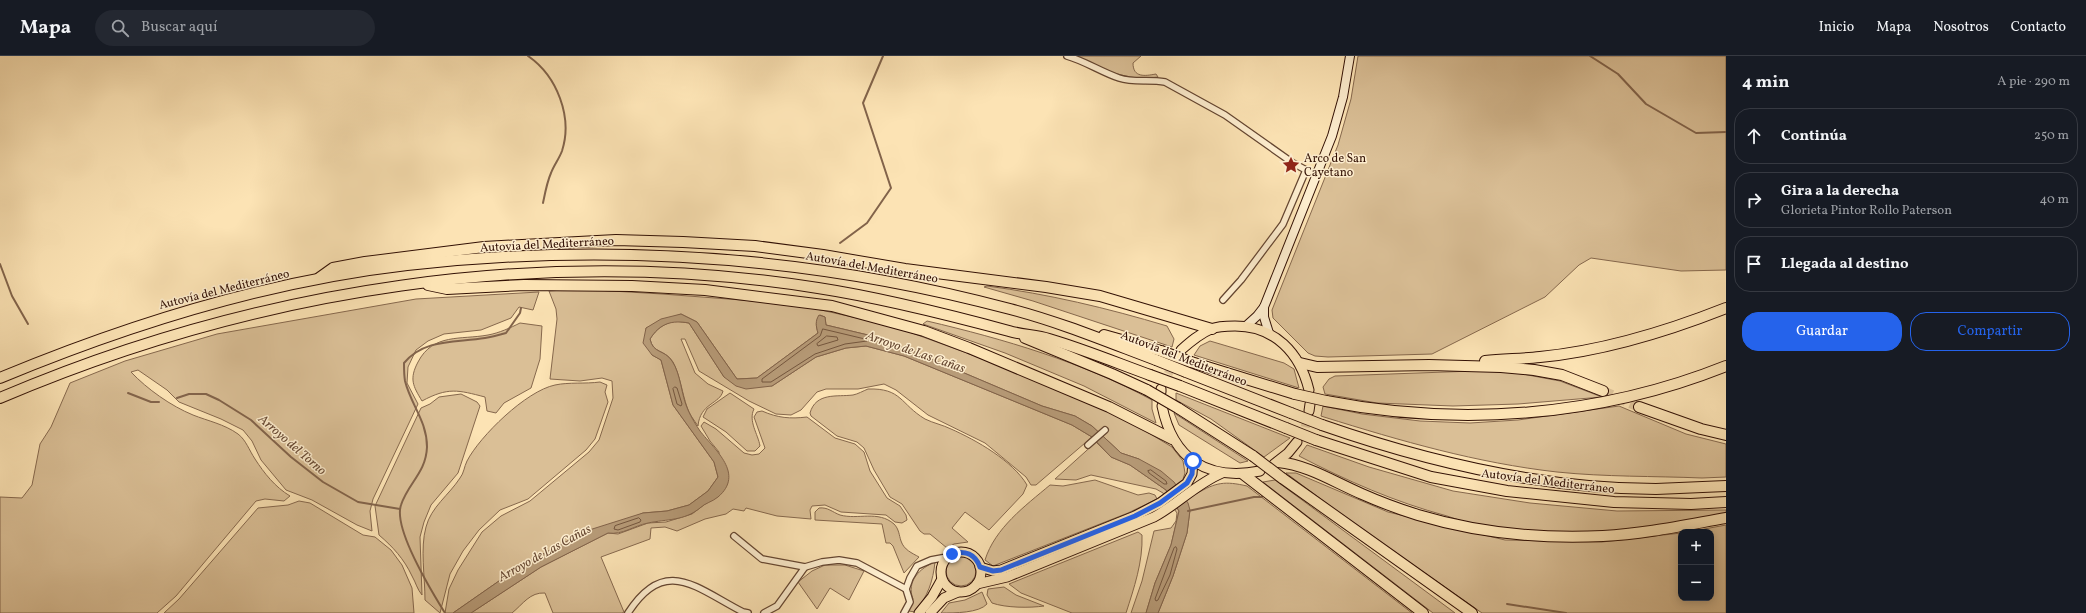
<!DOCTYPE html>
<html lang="es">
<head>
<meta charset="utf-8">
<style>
  :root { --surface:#171b24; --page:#242831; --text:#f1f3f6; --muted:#9ea1a6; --line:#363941; --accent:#2563eb }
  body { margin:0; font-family:Vollkorn,serif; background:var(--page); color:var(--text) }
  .controls { position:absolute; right:12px; bottom:12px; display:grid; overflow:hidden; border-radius:8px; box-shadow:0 2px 10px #0003 }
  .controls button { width:36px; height:36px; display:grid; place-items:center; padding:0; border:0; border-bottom:1px solid var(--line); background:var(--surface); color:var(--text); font:20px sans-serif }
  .stop { position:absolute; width:12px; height:12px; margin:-9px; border:3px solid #2563eb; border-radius:50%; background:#fff }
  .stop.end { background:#2563eb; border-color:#fff; box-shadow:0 1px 4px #0008 }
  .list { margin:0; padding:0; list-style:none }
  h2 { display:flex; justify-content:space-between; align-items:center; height:52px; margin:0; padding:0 16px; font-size:17px }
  h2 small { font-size:13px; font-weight:400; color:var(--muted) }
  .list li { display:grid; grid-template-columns:26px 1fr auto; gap:12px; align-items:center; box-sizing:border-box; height:56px; margin:0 8px 8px; padding:0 8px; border:1px solid var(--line); border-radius:16px }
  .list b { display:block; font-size:15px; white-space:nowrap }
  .list p { margin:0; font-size:13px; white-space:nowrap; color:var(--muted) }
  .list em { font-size:13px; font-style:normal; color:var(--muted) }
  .actions { display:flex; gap:8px; padding:12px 16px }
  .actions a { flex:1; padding:9px 0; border:1px solid var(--accent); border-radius:16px; text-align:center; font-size:14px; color:var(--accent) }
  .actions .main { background:var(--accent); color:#fff }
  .icon { flex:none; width:22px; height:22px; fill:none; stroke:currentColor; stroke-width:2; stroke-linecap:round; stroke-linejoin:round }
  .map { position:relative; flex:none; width:1726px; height:557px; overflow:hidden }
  header { display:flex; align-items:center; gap:24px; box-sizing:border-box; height:56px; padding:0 20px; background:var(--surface); border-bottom:1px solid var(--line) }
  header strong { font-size:19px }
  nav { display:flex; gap:22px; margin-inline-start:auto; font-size:14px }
  .search { width:280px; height:36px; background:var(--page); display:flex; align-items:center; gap:10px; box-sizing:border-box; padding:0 14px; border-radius:22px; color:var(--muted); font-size:15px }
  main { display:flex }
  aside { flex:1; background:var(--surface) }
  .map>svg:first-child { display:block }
</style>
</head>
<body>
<header>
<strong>Mapa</strong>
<div class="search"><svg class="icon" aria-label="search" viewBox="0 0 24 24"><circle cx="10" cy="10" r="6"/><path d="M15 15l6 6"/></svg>Buscar aquí</div>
<nav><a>Inicio</a><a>Mapa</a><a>Nosotros</a><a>Contacto</a></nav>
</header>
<main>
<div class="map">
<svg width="1726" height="557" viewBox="0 0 1726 557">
  <rect width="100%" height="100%" fill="#fce3b4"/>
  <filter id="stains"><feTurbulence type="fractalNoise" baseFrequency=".005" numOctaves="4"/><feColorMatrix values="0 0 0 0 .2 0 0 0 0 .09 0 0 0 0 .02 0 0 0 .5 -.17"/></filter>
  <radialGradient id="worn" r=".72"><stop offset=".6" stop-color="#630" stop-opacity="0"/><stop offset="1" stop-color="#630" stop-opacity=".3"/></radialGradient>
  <g fill="#dabf96" stroke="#86684d">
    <path d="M1075,0H1141L1133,7C1133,22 1145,20 1156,18L1158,21C1126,26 1103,13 1075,0Z"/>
    <polygon points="1358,0 1726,0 1726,214 1681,215 1591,202 1579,209 1545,241 1432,298 1328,301 1315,300 1308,297 1273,262 1272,254 1338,89 1351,43"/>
    <path d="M987,230C1048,238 1107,252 1167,270L1174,283L1172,291L1033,245L984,231Z"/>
    <path d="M578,233L662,238L794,248L893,270L1002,310L1124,362L1172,391L1183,405L1185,417L1183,423L1196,438C1216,426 1225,425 1247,430L1412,557H1158L1173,520L1187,477L1190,454L1139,403L1121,397L1092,370L1075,360L1042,350L910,294L868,279L826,269L825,261L820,259C815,265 816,270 818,277L757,322L737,323L697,266L681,258L646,272L652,299L661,304L673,349L714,406L718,421L708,435L689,449L667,455L643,457L522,509L453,557H445L449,533L458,514L482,476L501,460L530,445L589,396L599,384L613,342L612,325L602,322L580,325L550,323L557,263L556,253L549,235Z"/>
    <path d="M539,236L533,254L519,251L511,262L481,274L444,278L428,285L416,294L408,311L407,327L418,348L373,443L370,455L372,475L357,469L312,444L286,434L261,404L252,385L243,374L221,363L179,346L167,334L138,314L131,316C147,333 171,350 193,359C208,365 224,368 238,378C246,384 249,394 255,403C264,417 275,431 290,440L284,445L265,443L256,445L176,540L157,557H0V441L22,442L32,429L40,388L51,371L70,327L125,305L217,278L416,243Z"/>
    <path d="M675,265L689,267L724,321L772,330L816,301L846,292L866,290L904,300L1072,369L1092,381L1036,429H1031L1026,421L985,387L928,359L896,334L884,328L858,333H826L817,336L801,354L791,359L776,358L749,345L699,315L685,283H681L695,317L708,328L723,335C720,348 700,347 698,370C694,364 689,358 687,351C682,337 680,319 673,306C665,293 653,298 650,283C657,272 664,268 675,265Z"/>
    <path d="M927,265C1004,283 1082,306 1152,344V353L1156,367L1084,330L1005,297L923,268Z"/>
    <path d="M520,267L542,270L540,303L531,332L504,347L496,357L487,355L485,341C458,334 448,331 422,345C413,330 409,323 418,306C433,277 461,284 488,279C499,277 510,272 520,267Z"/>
    <polygon points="1210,285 1284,307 1294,313 1299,332 1194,299 1200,290"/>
    <polygon points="1501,314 1560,325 1602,341 1518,348 1453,350 1377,347 1325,338 1323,331 1329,323 1335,320"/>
    <path d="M600,326L607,329L605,336L608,346L595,383L586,394L528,443L500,454L479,474L463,495L450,518L440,557L425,544C425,521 420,492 426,471C431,451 449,439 460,422C464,417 464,411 467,405C480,380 526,335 555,329C569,326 585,328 600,326Z"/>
    <path d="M868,333C902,332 900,348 925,363C933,367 943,369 951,373C976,384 1013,405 1027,429L1023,438L989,474L965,456L952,472L968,486L954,488L947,492L930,478H924L920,475L902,448L890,441L874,414L864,392L857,386L837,380L811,360L810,357C816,336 837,341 853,339C858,338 863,335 868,333Z"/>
    <path d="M730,337L754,353C748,365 758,378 760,390L755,395H747L726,376L703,361L707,353Z"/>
    <polygon points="1176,337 1290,382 1264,401 1211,363 1176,344"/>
    <path d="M461,338L477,346L480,350L458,417L431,449L424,466L420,481L422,539C417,533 416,527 412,520C404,503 393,491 379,479L375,450L421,352L430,348L439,341Z"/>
    <path d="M1323,350L1362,358L1420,365L1470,367L1518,364L1619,350L1686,378L1726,388V421L1702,422C1654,420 1605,421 1557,416C1477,407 1401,385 1324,361L1321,360Z"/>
    <path d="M762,355C778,362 790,363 807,361L835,382L855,388L864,396L870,415L887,442L900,450L906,459L907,464L902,467L895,466L886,459L841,456L825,449L812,450L810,454L811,463L777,460L746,452L744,455L733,453L726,458L705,463L677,475L665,471L651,472L650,483L601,501L624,556L622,557H553L545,537C530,536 523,548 512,557H471L541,511L600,481L608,477L618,478L648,467L666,466L692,458L705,448L717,441L719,396L710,385L701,370L704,366L716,373L744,397L752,399L759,398L765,392L754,361L757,356Z"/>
    <polygon points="1174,357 1248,405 1240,407 1179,369"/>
    <polygon points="1096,386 1111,401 1130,409 1166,434 1179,455 1171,489 1155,527 1146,557 1131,557 1142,525 1154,475 1171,472 1176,465 1177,457 1163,437 1156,433 1091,419 1076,424 1055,423"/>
    <path d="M1307,389L1369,411L1453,435L1530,447L1617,455L1726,454V458C1647,474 1562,484 1482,470C1471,468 1459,464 1447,460C1395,446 1347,425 1299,400Z"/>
    <polygon points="1286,417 1296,417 1388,456 1505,484 1602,486 1681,477 1681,542 1711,542 1711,476 1688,476 1726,469 1726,557 1482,557 1346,462"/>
    <path d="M1095,424L1138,439L1149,437L1155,439L1157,443L1128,457L993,510L985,504C995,472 1025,450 1050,429L1063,430Z"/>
    <polygon points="1275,424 1451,554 1455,557 1433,557 1263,426"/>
    <polygon points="299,445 310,447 363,479 375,481 391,494 402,509 412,532 414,557 164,557 179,543 258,452 288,449"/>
    <path d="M819,452C828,451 832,456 840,459C858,464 878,454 894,468C899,473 899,479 901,485C904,494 912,497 919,501L904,517L893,490L890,487H886L882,468L815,464V456Z"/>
    <path d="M1138,476L1142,479C1143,506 1134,532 1126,557H1072L1021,537L1009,528Z"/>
    <circle cx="961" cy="515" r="15"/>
    <path d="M935,506C933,525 928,540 915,556L909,555L908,553L913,543C906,525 920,512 935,506Z"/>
    <polygon points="825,509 845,509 864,515 849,544 830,532 817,553 798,526 812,515"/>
    <path d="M1004,531L1016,539L1044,550C1030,552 1006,552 992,547L987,539L988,533Z"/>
    <path d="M982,536L987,548C979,557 955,557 941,557L949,547L965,544Z"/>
  </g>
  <path fill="#b79b78" stroke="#82634a" d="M681,258L697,266L737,323L757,322L818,277C816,270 815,265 819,259L825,261L826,269L868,279L910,294L1042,350L1075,360L1092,370L1121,397L1139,403L1161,415L1174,426L1188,447L1190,454L1187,477L1173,520L1158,557H1146L1155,527L1171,489L1179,455L1166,434L1130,409L1111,401L1092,381L1072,369L904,300L866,290L846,292L816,301L772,330L746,333L736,330L724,321L689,267C672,264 660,267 650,283C653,298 664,293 672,305C681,318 681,339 688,354C691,361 696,369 700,375C715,394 745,418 718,441C712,446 705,447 700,452C684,465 667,463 648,467C633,470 623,479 608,477L541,511L471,557H453L522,509L586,475L643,457L667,455L689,449L708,435L718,421L714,406L673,349L661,304L652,299L643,287L646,272L661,263Z"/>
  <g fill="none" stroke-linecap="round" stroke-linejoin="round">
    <g stroke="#74563e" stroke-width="1">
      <polygon points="823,273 865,283 867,285 845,288 815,298 771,326 762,326 762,323 820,280"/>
      <polygon points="827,280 837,281 838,284 818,290 817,288"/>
      <polygon points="675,331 677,332 682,348 681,350 677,348 673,333"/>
      <polygon points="1151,414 1166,425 1167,428 1164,428 1149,417 1148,415"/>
      <polygon points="639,462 641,464 640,466 618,474 614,473 615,470"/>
      <polygon points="1176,491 1177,493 1170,519 1158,544 1156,545 1155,543 1174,492"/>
    </g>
    <g stroke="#82634a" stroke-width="2">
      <path d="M528,0C557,20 573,61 562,95C559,103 554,109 551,117C547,126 545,137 543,147"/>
      <polyline points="1590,0 1618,18 1646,48 1696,77 1726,76"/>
      <polyline points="840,187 867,167 891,132 863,47 883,0"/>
      <polyline points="0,208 12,240 28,268"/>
      <polyline points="128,337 151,346 159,346"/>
      <polyline points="177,342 189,338 206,338 219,344 251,364 291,401 323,426 358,446 400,453"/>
      <polyline points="1188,455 1254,441 1262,441"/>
      <polyline points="1507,548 1566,557"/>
      <path d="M445,557C432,536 393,472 401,449C408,427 426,417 427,391C427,365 411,349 405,325C404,319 404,313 404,307C425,282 456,287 485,282C492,281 499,279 506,277L520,257L521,252"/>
    </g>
    <g stroke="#dec39a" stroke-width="9" stroke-dasharray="9 4.5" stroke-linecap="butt">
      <polyline points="1162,330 1175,304"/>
      <polyline points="1299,383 1305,372 1309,356"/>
    </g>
    <polyline stroke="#dec39a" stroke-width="10" stroke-dasharray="10 5" stroke-linecap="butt" points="1603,335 1639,351"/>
    <g stroke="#644530" stroke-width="8">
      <g id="street">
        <path d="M1067,0C1085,5 1101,16 1119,22C1134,27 1149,23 1165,26L1225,59L1293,107L1317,120"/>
        <polyline points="1223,244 1241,224 1283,168 1306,114"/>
        <polyline points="1088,389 1105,374"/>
        <polyline points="734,480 762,503 805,511"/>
        <path d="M628,557C665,499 696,532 743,556L748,557"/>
        <polyline points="764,557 777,550 805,511 822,506 839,504 857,507 906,533"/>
        <polyline points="904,557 910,546 906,533 910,522 917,510 931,504 947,501"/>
      </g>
    </g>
    <g stroke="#321004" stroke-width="10">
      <g id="secondary">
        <polyline points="1264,251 1264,261 1269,277"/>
        <polyline points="1246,270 1257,260 1264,251 1332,80 1343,41 1350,0"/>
      </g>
    </g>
    <g stroke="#321004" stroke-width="11">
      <g id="primary">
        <path d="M1181,294C1190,286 1199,278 1211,273C1218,270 1227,270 1235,270C1275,270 1300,297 1309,334"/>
        <polyline points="1161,336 1161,333"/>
        <path d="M1162,350C1173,404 1208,425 1260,415"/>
        <polyline points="1309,355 1310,348"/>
        <polyline points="1274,408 1288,397 1297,386"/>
        <circle cx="961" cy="516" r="20"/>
        <polyline points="980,511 993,515 1001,514 1135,460 1160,447 1187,427 1192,418 1193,405"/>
        <path d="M977,528L1007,521L1154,461C1178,448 1196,428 1222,417"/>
        <polyline points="919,557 932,541 942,523"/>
        <polyline points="930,557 944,542 958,536"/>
      </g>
    </g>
    <g stroke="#321004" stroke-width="12">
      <g id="highway">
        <polyline points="319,222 333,212 365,206 484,191 616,184 683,186 755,190 823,199 905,213 1046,231 1100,240 1212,273"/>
        <polyline points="428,229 447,233 524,229 632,230 705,234 832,250 924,275 969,292 1109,351 1172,383"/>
        <polyline points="1104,279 1161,295"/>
        <polyline points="1025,282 1112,318 1147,334"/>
        <path d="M1485,305C1503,303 1522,303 1540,301C1602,295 1668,275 1726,252"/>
        <polyline points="1191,306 1295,338"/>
        <polyline points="1300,307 1317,311 1429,309 1501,311 1534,314 1562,319 1603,335"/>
        <polyline points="1186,316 1291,357"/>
        <path d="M0,322C130,268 267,225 407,209C612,186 811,200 1010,253C1060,266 1108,286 1156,304"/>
        <polyline points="1180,330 1286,372"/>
        <path d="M0,342C255,233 542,188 818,232C883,242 946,258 1009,275C1022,279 1036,279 1049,283C1083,293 1117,307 1150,319"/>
        <path d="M1326,345C1459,371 1599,361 1726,310"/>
        <polyline points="1639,351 1701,373 1726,379"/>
        <polyline points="1178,352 1253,400"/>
        <path d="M1322,369C1428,406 1543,433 1656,433C1680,432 1703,431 1726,430"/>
        <polyline points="1316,384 1431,421 1507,435 1614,446 1691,448 1726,446"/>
        <path d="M1278,406C1308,409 1334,426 1362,438C1380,446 1399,453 1418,459C1478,477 1541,483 1603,480C1644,478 1686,469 1726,462"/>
        <polyline points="1243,418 1423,557"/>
        <polyline points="1282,422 1472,557"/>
      </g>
    </g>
    <use href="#street" stroke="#fdedce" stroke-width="5.5"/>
    <use href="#secondary" stroke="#fdedce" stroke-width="8"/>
    <use href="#primary" stroke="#fce3b4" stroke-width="9"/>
    <use href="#highway" stroke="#fce3b4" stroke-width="10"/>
    <g stroke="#321004" stroke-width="12" stroke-linecap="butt">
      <g id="highway-bridge">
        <polyline points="1161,295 1191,306"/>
        <polyline points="1156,304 1186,316"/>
        <polyline points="1150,319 1180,330"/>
        <polyline points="1147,334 1178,352"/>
        <polyline points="1295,338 1326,345"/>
        <polyline points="1291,357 1322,369"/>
        <polyline points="1286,372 1316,384"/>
        <polyline points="1253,400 1282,422"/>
      </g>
    </g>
    <use href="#highway-bridge" stroke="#fce3b4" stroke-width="10"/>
  </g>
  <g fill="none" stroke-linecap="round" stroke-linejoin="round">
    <path stroke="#2563eb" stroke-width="5" d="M952,498C965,494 975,498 980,511L993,515L1001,514L1135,460L1160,447L1187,427L1192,418L1193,405"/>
  </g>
  <defs>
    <g id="sight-bare" transform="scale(1.38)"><path d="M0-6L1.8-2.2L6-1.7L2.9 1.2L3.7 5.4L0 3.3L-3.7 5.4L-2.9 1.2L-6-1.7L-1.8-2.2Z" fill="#8f2418" stroke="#fdedce" stroke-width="2.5" paint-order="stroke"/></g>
  </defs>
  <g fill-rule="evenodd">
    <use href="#sight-bare" x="1291" y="109"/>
  </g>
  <g text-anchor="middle" stroke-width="3" stroke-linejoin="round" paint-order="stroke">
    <g font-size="12" fill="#321004" stroke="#fdedce" text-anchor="start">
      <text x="1304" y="106">Arco de San<tspan x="1304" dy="14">Cayetano</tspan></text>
    </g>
    <g font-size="12" fill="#321004" stroke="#fdedce">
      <text transform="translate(547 188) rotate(-3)" y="4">Autovía del Mediterráneo</text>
      <text transform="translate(872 211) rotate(10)" y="4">Autovía del Mediterráneo</text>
      <text transform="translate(224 233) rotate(-14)" y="4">Autovía del Mediterráneo</text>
      <text transform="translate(1184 302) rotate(21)" y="4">Autovía del Mediterráneo</text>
      <text transform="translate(1548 425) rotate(7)" y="4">Autovía del Mediterráneo</text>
    </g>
    <g font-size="13" font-style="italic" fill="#674832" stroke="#fdedce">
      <text transform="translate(916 295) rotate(19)" y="5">Arroyo de Las Cañas</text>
      <text transform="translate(293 388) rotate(41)" y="5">Arroyo del Torno</text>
      <text transform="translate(544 496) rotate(-29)" y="5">Arroyo de Las Cañas</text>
    </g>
  </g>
  <rect width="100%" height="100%" filter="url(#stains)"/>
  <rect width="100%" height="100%" fill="url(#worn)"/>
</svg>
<div class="controls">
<button>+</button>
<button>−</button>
</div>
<div class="stop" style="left:1193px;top:405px"></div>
<div class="stop end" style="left:952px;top:498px"></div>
</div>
<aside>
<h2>4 min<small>A pie · 290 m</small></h2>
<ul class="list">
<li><svg class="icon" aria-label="ahead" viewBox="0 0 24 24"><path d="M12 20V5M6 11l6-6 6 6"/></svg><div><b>Continúa</b></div><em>250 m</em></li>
<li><svg class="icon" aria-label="right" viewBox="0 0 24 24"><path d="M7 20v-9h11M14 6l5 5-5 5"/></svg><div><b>Gira a la derecha</b><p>Glorieta Pintor Rollo Paterson</p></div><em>40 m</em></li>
<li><svg class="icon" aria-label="arrive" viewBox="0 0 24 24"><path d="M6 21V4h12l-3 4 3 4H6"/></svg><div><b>Llegada al destino</b></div></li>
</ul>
<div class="actions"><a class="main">Guardar</a><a>Compartir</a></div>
</aside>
</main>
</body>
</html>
